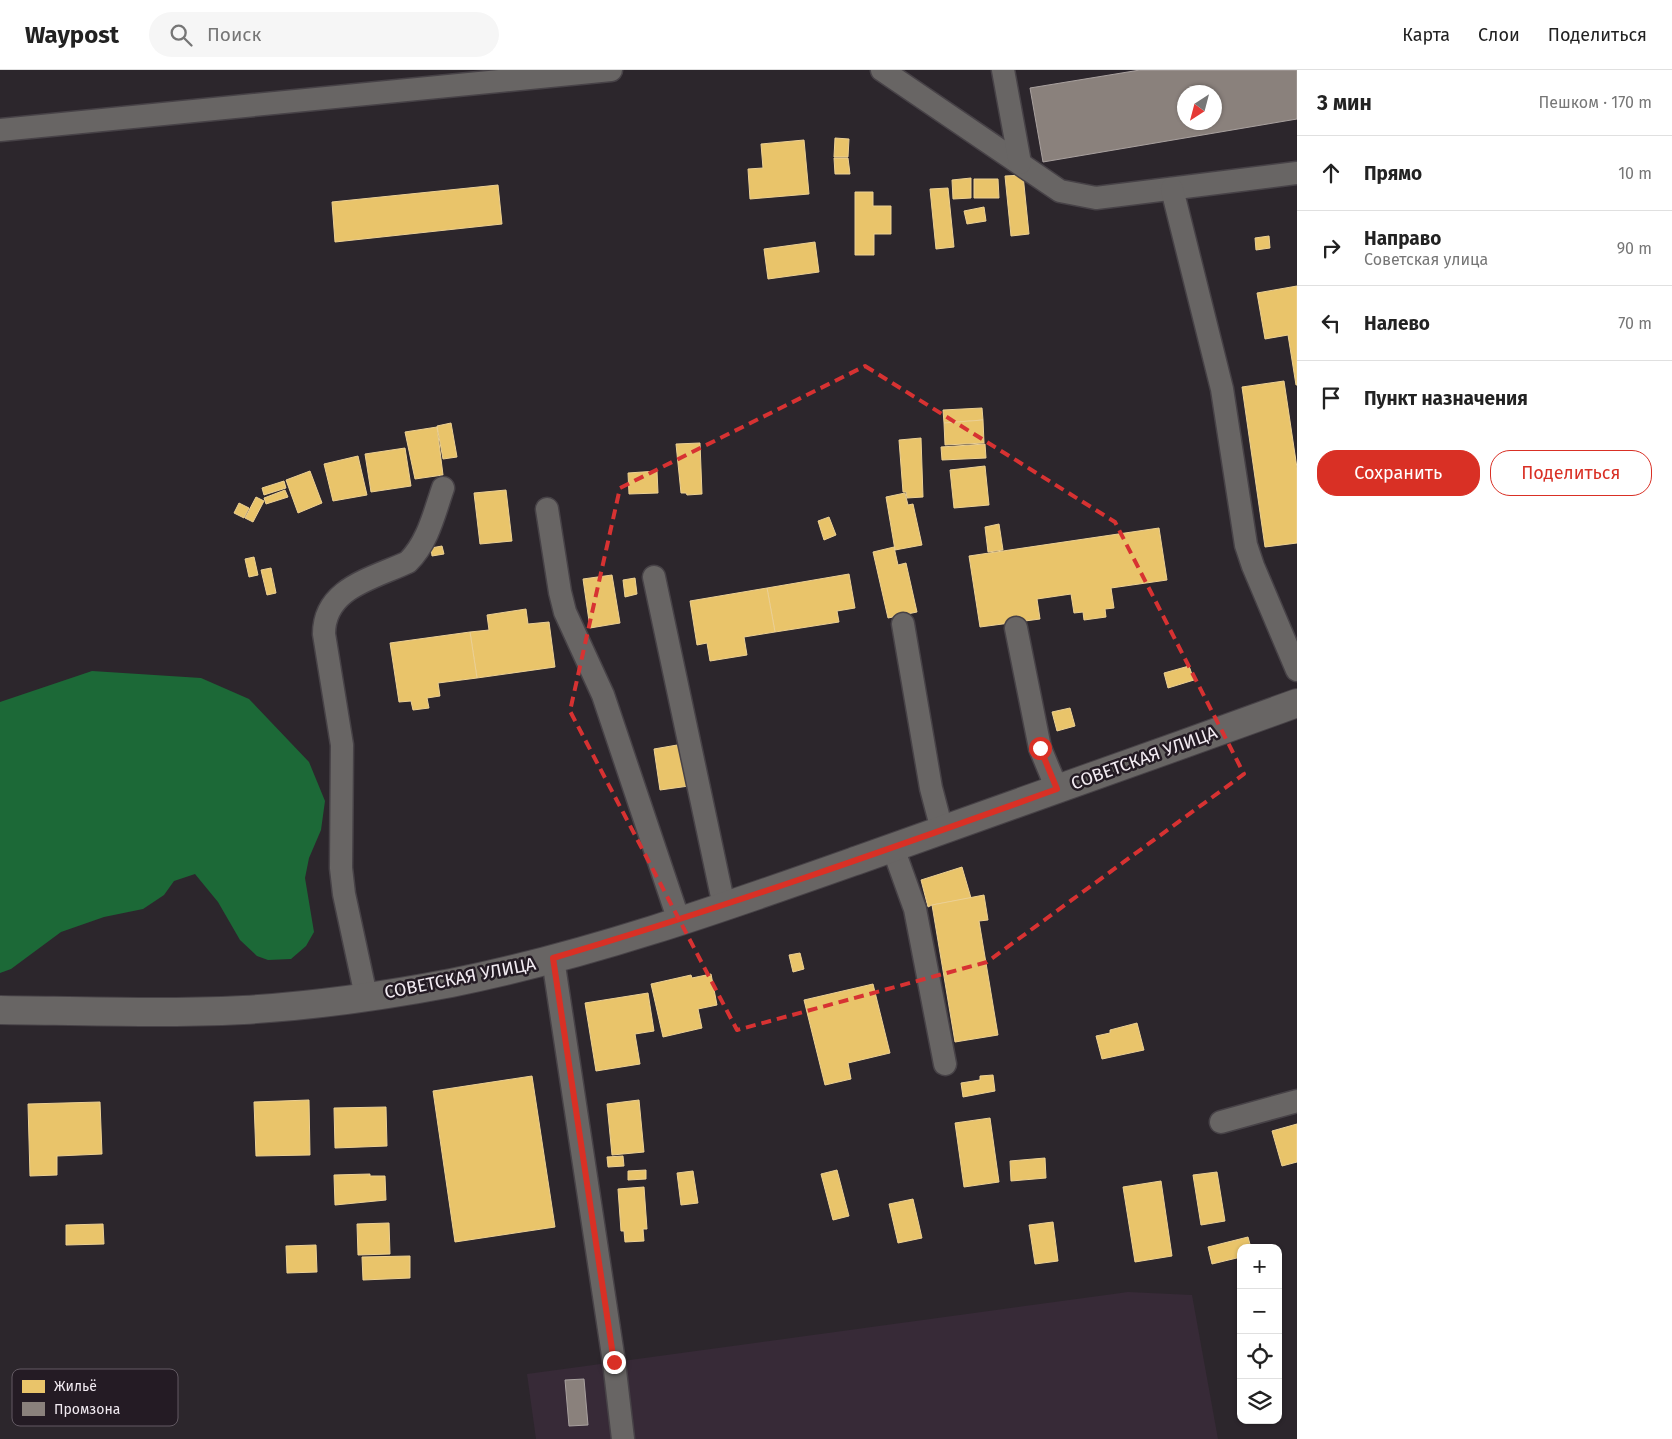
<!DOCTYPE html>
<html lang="ru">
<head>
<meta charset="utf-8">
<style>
  :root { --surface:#fff; --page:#f6f6f6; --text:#222; --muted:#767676; --line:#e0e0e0; --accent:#d93025 }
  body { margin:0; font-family:"Fira Sans",sans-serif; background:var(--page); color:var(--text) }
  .controls { position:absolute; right:15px; bottom:15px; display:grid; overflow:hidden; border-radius:10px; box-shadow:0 1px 4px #0004 }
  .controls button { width:45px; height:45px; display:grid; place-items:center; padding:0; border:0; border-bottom:1px solid var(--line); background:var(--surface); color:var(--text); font:25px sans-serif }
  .compass { position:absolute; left:1177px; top:15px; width:45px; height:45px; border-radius:50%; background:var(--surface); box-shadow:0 1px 4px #0004; rotate:216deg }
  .stop { position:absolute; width:15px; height:15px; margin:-11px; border:4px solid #d93025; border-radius:50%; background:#fff }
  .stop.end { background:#d93025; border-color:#fff; box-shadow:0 1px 5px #0008 }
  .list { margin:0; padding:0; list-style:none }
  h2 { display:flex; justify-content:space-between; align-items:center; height:65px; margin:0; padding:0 20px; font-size:21px }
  h2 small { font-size:16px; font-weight:400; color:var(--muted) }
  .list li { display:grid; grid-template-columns:32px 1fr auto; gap:15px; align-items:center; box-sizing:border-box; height:75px; padding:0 20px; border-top:1px solid var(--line) }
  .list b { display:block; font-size:19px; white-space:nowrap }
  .list p { margin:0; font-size:16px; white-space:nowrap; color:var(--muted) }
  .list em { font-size:16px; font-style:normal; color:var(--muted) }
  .actions { display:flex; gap:10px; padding:15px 20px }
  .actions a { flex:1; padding:11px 0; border:1px solid var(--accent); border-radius:20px; text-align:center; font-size:18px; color:var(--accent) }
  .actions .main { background:var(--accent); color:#fff }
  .icon { flex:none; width:28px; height:28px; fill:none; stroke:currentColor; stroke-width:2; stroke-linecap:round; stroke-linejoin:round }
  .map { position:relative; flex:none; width:1297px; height:1369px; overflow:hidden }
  header { display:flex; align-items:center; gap:30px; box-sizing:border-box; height:70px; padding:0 25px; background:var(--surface); border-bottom:1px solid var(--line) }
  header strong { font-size:24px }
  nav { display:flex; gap:28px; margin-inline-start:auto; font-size:18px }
  .search { width:350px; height:45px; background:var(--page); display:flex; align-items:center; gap:12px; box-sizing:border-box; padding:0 18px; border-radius:28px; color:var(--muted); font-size:19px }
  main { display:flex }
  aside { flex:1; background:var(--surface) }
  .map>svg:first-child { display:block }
</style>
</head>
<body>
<header>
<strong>Waypost</strong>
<div class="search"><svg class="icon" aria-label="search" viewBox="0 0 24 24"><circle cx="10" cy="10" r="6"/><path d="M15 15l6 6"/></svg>Поиск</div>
<nav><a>Карта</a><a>Слои</a><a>Поделиться</a></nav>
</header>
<main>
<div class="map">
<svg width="1297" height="1369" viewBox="0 0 1297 1369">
  <rect width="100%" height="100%" fill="#2c262c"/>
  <polygon fill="#372a37" points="1128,1222 1192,1225 1218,1369 536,1369 527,1304"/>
  <polygon fill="#1c6937" points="92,601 201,608 249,629 309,692 325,731 321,760 309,788 305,808 314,862 306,876 291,889 268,890 257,886 240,870 218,832 195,804 174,811 164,825 143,839 104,847 61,862 11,899 0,903 0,632"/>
  <g fill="#e9c46a" stroke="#ecd093">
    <polygon points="835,68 849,69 848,87 834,87"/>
    <polygon points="804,70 809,124 750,129 748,99 763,98 761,74"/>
    <polygon points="834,88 848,88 850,104 835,104"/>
    <polygon points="1023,105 1029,164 1011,166 1005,106"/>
    <polygon points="971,108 971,128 953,129 952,110"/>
    <polygon points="974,109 998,109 999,128 974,128"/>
    <polygon points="498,115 502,154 335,172 332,132"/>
    <polygon points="948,118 954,177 936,179 930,119"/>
    <polygon points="855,122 873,122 873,136 891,136 891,164 874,164 874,185 855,185"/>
    <polygon points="984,137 986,151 967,154 964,141"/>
    <polygon points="1269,166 1270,178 1256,180 1255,168"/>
    <polygon points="815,172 819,202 768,209 764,179"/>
    <polygon points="1297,216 1297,315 1296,315 1288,265 1265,269 1257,223"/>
    <polygon points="1284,311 1297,398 1297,473 1265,477 1242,317"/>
    <polygon points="982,338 983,350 944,353 943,340"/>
    <polygon points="983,350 984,373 945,375 944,353"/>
    <polygon points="451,353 457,387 443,389 437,356"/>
    <polygon points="437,357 443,405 415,409 405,362"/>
    <polygon points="921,368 923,427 907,428 906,422 903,422 899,370"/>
    <polygon points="700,373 702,424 687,425 686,423 681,423 676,374"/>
    <polygon points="985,374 986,388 942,390 941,377"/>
    <polygon points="405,378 411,416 371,422 365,384"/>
    <polygon points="358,386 367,425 333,431 324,394"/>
    <polygon points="985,396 989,435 954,438 950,400"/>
    <polygon points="310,401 322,433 298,443 286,410"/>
    <polygon points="657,401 658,423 629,424 628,403"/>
    <polygon points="284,411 286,418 264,425 262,418"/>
    <polygon points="285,420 288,427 266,434 264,428"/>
    <polygon points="506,420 512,471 480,474 474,423"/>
    <polygon points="905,423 908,435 913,434 922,475 895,480 886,427"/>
    <polygon points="256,427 264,431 253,452 245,448"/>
    <polygon points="239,433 249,438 244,448 234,443"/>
    <polygon points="829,447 836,465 824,470 818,451"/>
    <polygon points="999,454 1003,480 988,482 985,457"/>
    <polygon points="1159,458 1167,510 1111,518 1114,538 1105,539 1106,547 1084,550 1083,542 1074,543 1071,524 1037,529 1040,549 980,557 969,486"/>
    <polygon points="442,476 444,484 432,486 431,478"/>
    <polygon points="894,477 898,495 906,493 917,542 888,548 873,482"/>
    <polygon points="254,487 258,505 249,507 245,489"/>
    <polygon points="271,498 276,523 267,525 261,500"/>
    <polygon points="849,504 855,538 837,541 839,552 775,562 767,518"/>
    <polygon points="612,505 620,553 590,558 583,509"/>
    <polygon points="635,508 637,524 625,527 623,510"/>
    <polygon points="767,518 775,562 744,567 747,585 710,591 707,573 697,575 690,531"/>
    <polygon points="526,539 528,554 549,552 555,597 477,608 470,562 489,560 487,545"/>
    <polygon points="470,562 477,608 438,613 440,626 427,628 429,638 413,640 411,631 399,632 390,573"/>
    <polygon points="1189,596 1194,610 1168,618 1164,603"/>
    <polygon points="1070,638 1075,656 1057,661 1052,642"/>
    <polygon points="683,674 689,716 660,720 654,679"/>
    <polygon points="962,797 971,828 932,835 928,837 921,810"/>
    <polygon points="984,825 988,850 979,851 998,965 955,972 932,835"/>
    <polygon points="800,883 804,899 793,902 789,885"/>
    <polygon points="711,904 717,935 698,939 702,958 663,967 651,914 691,905 692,908"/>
    <polygon points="873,914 890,983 848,993 851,1009 825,1015 804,930"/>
    <polygon points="648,923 654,961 635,964 640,994 596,1001 585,933"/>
    <polygon points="1137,953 1144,980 1102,989 1096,966 1110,963 1110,960"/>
    <polygon points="993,1005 995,1021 963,1027 961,1013 980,1010 980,1006"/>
    <polygon points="532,1006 555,1157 455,1172 433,1021"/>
    <polygon points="309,1030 310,1085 256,1086 254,1032"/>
    <polygon points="639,1030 644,1082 612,1085 607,1034"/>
    <polygon points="100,1032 102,1084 57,1086 57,1105 30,1106 28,1034"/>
    <polygon points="386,1037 387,1076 335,1078 334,1038"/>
    <polygon points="990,1048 999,1112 964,1117 955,1053"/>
    <polygon points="1297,1054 1297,1092 1282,1096 1272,1061"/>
    <polygon points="623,1086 624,1096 608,1097 607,1087"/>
    <polygon points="1045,1088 1046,1108 1011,1111 1010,1091"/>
    <polygon points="646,1100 646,1109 628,1110 628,1101"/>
    <polygon points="837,1100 849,1146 833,1150 821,1104"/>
    <polygon points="693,1101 698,1133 681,1135 677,1103"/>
    <polygon points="1217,1102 1225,1151 1201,1155 1193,1105"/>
    <polygon points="370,1104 370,1106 385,1106 386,1130 335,1135 334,1105"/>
    <polygon points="1161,1111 1172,1186 1135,1192 1123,1117"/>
    <polygon points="644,1117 647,1159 643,1159 644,1171 625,1172 624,1161 621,1161 618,1119"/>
    <polygon points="913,1129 922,1168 898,1173 889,1134"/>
    <polygon points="1053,1152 1058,1191 1035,1194 1029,1155"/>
    <polygon points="389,1153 390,1184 358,1185 357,1154"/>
    <polygon points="103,1154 104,1174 66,1175 66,1155"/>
    <polygon points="1248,1167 1251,1178 1241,1178 1241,1187 1212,1194 1208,1177"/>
    <polygon points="316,1175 317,1202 287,1203 286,1176"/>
    <polygon points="410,1186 410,1208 363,1210 362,1187"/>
  </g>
  <g fill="#8a817c" stroke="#a9a19f" fill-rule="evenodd">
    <path d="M1140,0H1297V49L1043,92L1030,18ZM1184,22H1214V52H1184Z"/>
    <polygon points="584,1309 588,1355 569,1356 565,1310"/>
  </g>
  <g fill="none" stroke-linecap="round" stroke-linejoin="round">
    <g stroke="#474247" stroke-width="25">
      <g id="lane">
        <polyline points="882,0 1060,121 1096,128 1297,103"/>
        <polyline points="1003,0 1020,93"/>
        <polyline points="0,60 611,0"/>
        <polyline points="1172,119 1222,319 1246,475 1253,496 1297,600"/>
        <polyline points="547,439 560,522 565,542 603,625 679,851"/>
        <polyline points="654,507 724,836"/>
        <polyline points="903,554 931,718 942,760"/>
        <polyline points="1016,558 1040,678 1057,719"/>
        <polyline points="893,778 915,839 945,994"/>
        <polyline points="553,889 614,1292 623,1369"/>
        <path d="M366,926L344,824L341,798L342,675L324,564C324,518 372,509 408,492C428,472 434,444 443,418"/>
        <polyline points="1221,1052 1297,1031"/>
      </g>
    </g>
    <g stroke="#474247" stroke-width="30">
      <path id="street" d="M0,940C81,941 162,944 243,940C312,936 383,926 451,913C590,885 725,837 858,790C1005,738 1151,686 1297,633"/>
    </g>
    <use href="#lane" stroke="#686564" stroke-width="22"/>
    <use href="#street" stroke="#686564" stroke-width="28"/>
  </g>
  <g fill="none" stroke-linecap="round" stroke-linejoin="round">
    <path stroke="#d93025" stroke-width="6" d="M614,1292L553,888C723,838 890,779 1057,719L1040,678"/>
  </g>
  <path fill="none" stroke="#d73232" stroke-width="4" stroke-dasharray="10 6" stroke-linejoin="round" d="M865,296L1115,452L1244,704L987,892L737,960L570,641L620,418Z"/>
  <g text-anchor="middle" stroke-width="5" stroke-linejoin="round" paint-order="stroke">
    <g font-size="18" fill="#f2ebf2" stroke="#241b24">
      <text transform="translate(1144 688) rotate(-20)" y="6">СОВЕТСКАЯ УЛИЦА</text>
      <text transform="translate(460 908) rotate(-11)" y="6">СОВЕТСКАЯ УЛИЦА</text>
    </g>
  </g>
  <rect x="12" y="1299" width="166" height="57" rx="8" fill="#241b24" stroke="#625962" stroke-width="1"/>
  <rect x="22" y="1310" width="23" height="13" fill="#e9c46a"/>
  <rect x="22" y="1332" width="23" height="14" fill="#8a817c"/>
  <g font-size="14" fill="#f2ebf2">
    <text x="54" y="1321">Жильё</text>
    <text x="54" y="1344">Промзона</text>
  </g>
</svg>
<div class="controls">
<button>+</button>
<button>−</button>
<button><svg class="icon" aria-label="locate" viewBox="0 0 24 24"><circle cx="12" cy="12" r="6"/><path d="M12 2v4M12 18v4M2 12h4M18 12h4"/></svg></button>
<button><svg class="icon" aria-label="layers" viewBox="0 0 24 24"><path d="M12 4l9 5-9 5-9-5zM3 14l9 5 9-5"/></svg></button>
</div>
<svg class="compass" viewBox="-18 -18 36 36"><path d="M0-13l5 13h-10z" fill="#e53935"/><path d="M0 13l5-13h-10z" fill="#767676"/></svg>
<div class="stop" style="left:1040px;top:678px"></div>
<div class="stop end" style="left:614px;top:1292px"></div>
</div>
<aside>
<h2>3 мин<small>Пешком · 170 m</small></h2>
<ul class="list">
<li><svg class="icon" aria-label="ahead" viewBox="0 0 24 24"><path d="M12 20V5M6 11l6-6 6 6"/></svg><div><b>Прямо</b></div><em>10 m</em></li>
<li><svg class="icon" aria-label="right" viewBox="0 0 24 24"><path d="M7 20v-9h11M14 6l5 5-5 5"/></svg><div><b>Направо</b><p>Советская улица</p></div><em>90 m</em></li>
<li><svg class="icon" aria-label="left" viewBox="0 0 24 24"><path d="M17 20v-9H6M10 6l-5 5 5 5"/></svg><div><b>Налево</b></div><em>70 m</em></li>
<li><svg class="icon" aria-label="arrive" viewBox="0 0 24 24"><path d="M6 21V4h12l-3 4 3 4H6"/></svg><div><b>Пункт назначения</b></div></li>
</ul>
<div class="actions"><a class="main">Сохранить</a><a>Поделиться</a></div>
</aside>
</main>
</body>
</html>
